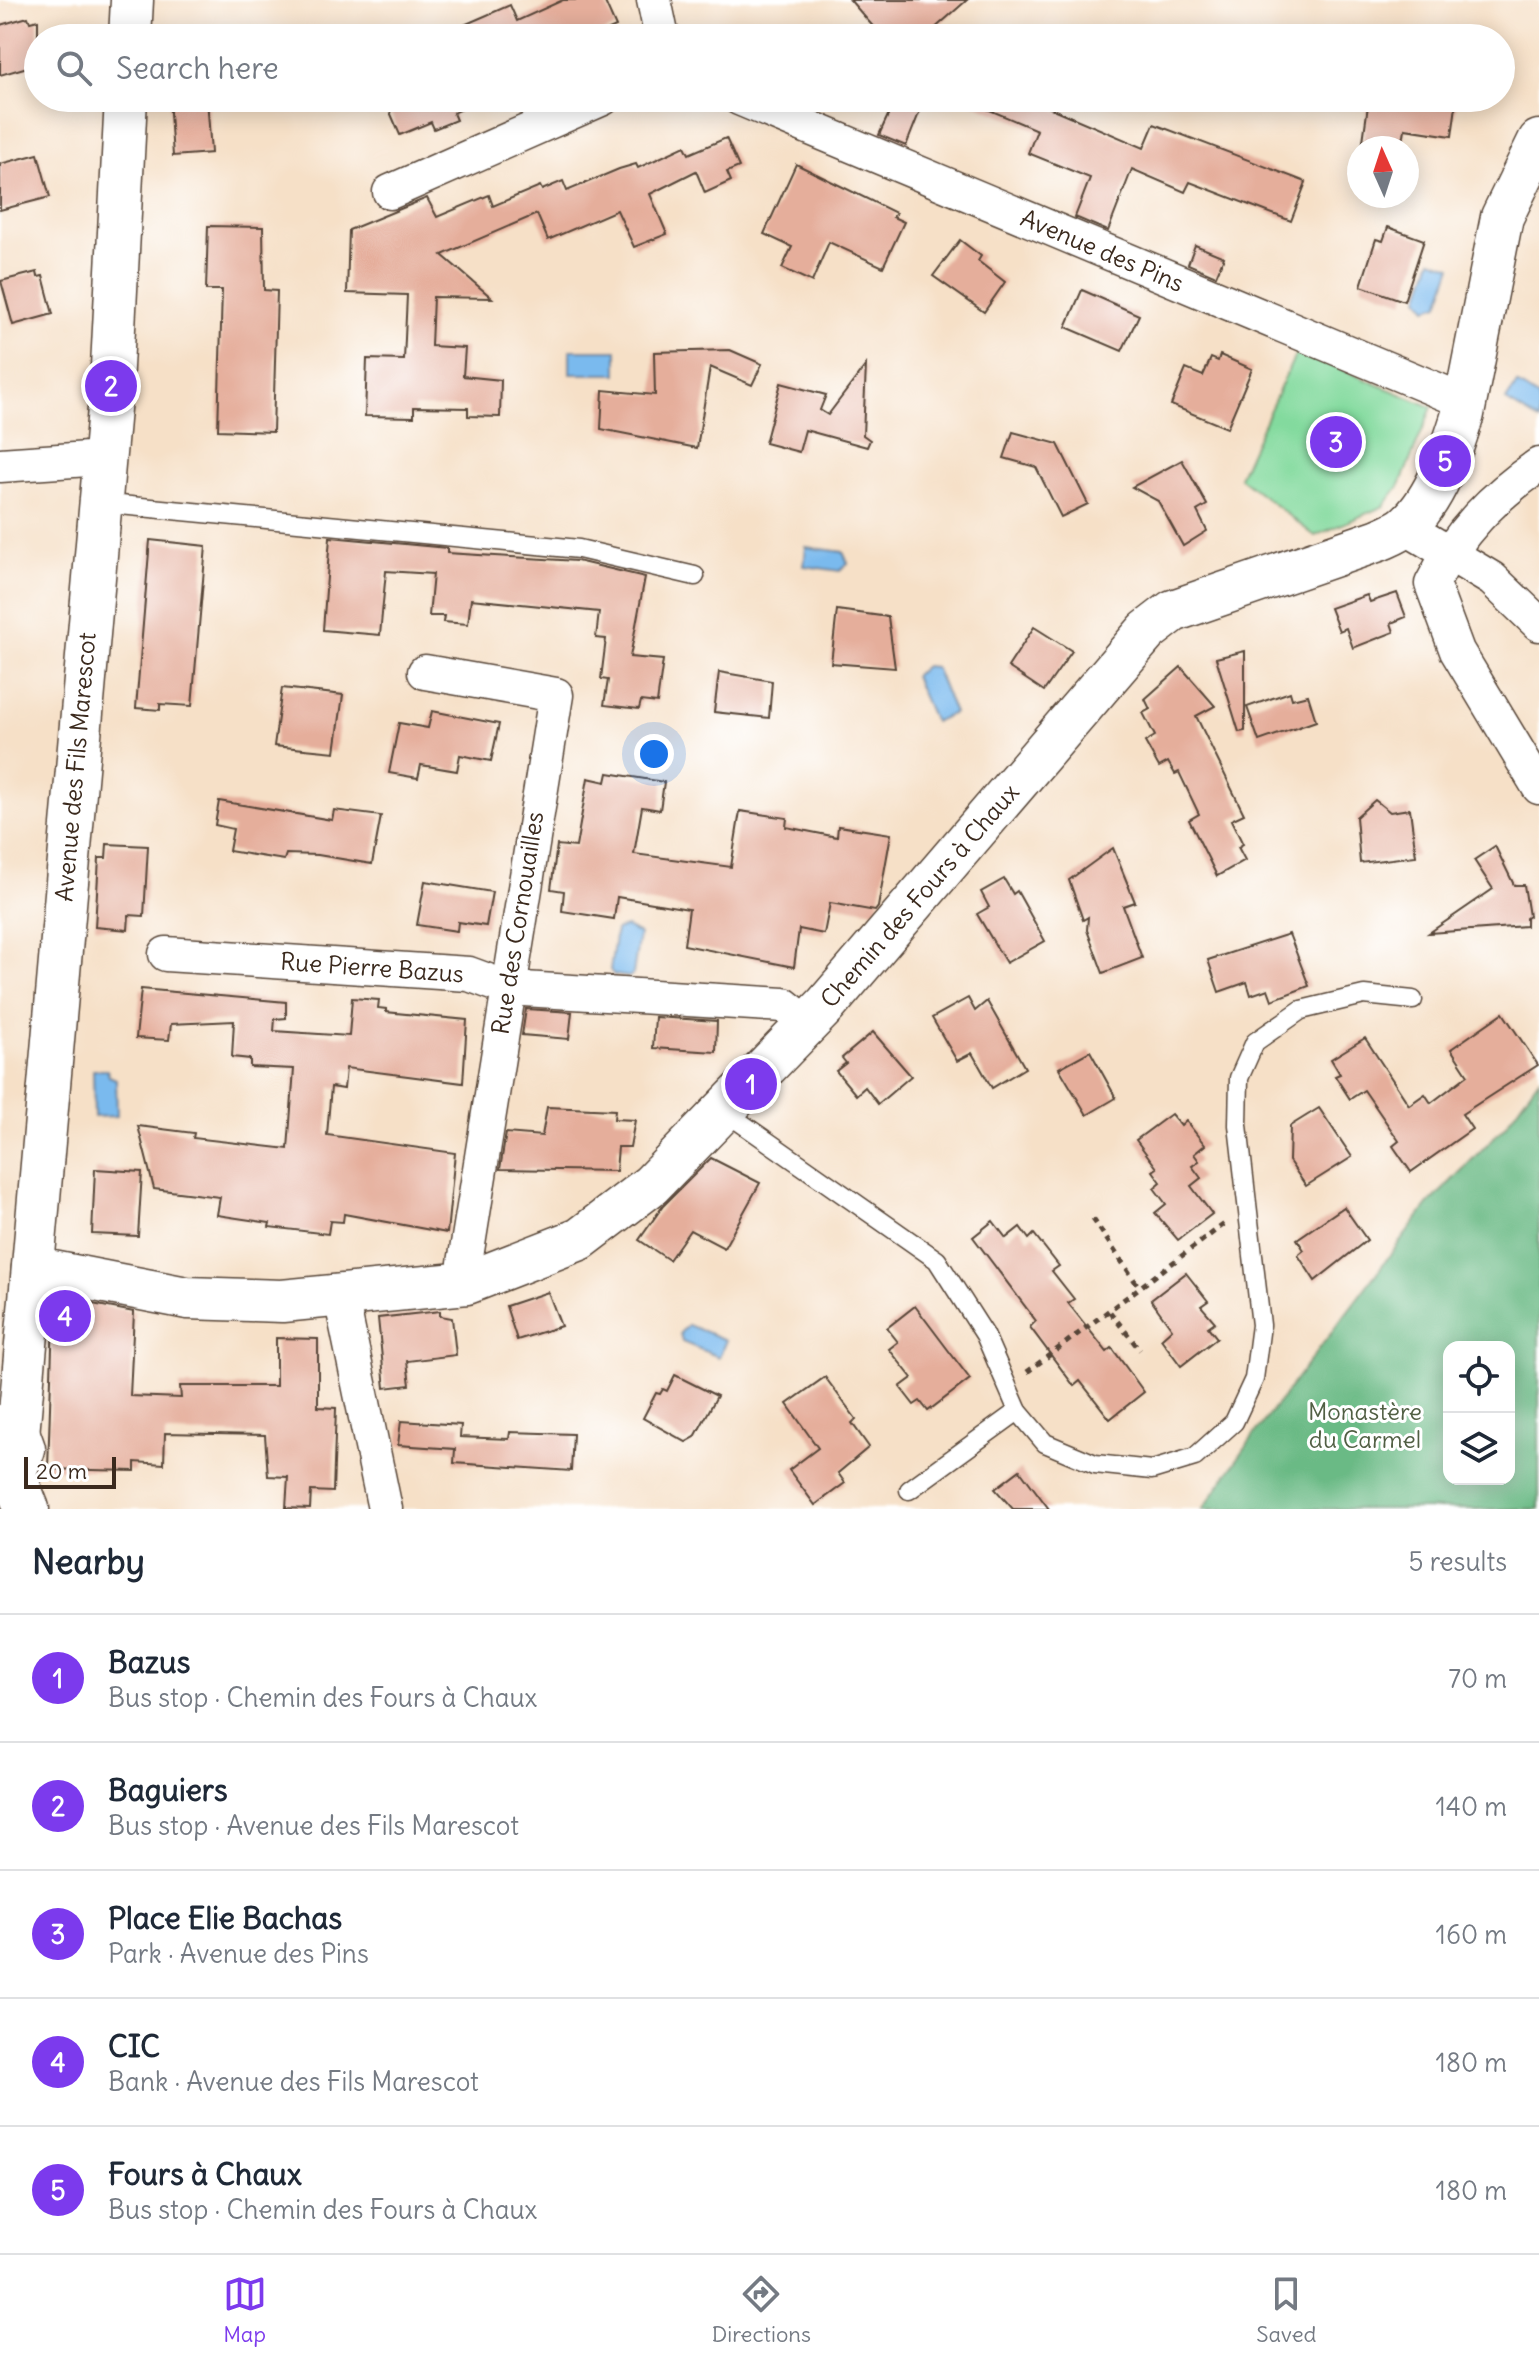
<!DOCTYPE html>
<html lang="en">
<head>
<meta charset="utf-8">
<style>
  :root { --surface:#fff; --page:#f2f2f3; --text:#1f2937; --muted:#747a83; --line:#e0e1e3; --accent:#7c3aed }
  body { margin:0; font-family:Delius,sans-serif; background:var(--page); color:var(--text) }
  .controls { position:absolute; right:24px; bottom:24px; display:grid; overflow:hidden; border-radius:16px; box-shadow:0 4px 20px #0003 }
  .controls button { width:72px; height:72px; display:grid; place-items:center; padding:0; border:0; border-bottom:2px solid var(--line); background:var(--surface); color:var(--text); font:40px sans-serif }
  .compass { position:absolute; left:1347px; top:136px; width:72px; height:72px; border-radius:50%; background:var(--surface); box-shadow:0 4px 20px #0003; rotate:357deg }
  .scale { position:absolute; left:24px; bottom:20px; width:92px; box-sizing:border-box; padding-left:8px; border:4px solid #3b2a1e; border-top:0; font-size:22px; line-height:28px; white-space:nowrap; color:#3b2a1e; -webkit-text-stroke:6px #fff; paint-order:stroke }
  .you { position:absolute; left:654px; top:754px; width:28px; height:28px; margin:-20px; border:6px solid #fff; border-radius:50%; background:#1a73e8; box-shadow:0 0 0 12px #1a73e833 }
  .badge { display:grid; place-items:center; width:52px; height:52px; border-radius:50%; background:var(--accent); color:#fff; font-size:26px; font-weight:700 }
  .pin { position:absolute; translate:-50% -50%; border:4px solid #fff; box-shadow:0 2px 8px #0006 }
  .list { margin:0; padding:0; list-style:none }
  h2 { display:flex; justify-content:space-between; align-items:center; height:104px; margin:0; padding:0 32px; font-size:34px }
  h2 small { font-size:26px; font-weight:400; color:var(--muted) }
  .list li { display:grid; grid-template-columns:52px 1fr auto; gap:24px; align-items:center; box-sizing:border-box; height:128px; padding:0 32px; border-top:2px solid var(--line) }
  .list b { display:block; font-size:30px; white-space:nowrap }
  .list p { margin:0; font-size:26px; white-space:nowrap; color:var(--muted) }
  .list em { font-size:26px; font-style:normal; color:var(--muted) }
  .icon { flex:none; width:44px; height:44px; fill:none; stroke:currentColor; stroke-width:2; stroke-linecap:round; stroke-linejoin:round }
  .map { position:relative; flex:none; width:1539px; height:1509px; overflow:hidden }
  .search { position:absolute; background:var(--surface); box-shadow:0 4px 20px #0003; left:24px; right:24px; top:24px; height:88px; display:flex; align-items:center; gap:20px; box-sizing:border-box; padding:0 28px; border-radius:44px; color:var(--muted); font-size:30px }
  .sheet { height:744px; background:var(--surface) }
  nav { display:flex; justify-content:space-around; align-items:center; box-sizing:border-box; height:112px; border-top:2px solid var(--line); background:var(--surface); font-size:22px; color:var(--muted) }
  nav a { display:grid; justify-items:center; gap:4px }
  nav .on { color:var(--accent) }
  .map>svg:first-child { display:block }
</style>
</head>
<body>
<div class="map">
<svg width="1539" height="1509" viewBox="0 0 1539 1509">
  <rect width="100%" height="100%" fill="#fff"/>
  <filter id="ink" filterUnits="userSpaceOnUse"><feTurbulence type="fractalNoise" baseFrequency=".0125" numOctaves="2"/><feDisplacementMap in="SourceGraphic" scale="16" xChannelSelector="R" yChannelSelector="G"/><feConvolveMatrix kernelMatrix="1 2 1 2 8 2 1 2 1" color-interpolation-filters="sRGB"/></filter>
  <filter id="wash" filterUnits="userSpaceOnUse"><feTurbulence type="fractalNoise" baseFrequency=".006" numOctaves="4" result="noise"/><feDisplacementMap in="SourceGraphic" scale="32" xChannelSelector="R" yChannelSelector="G"/><feGaussianBlur stdDeviation="1.8" result="paint"/><feColorMatrix in="noise" values="0 0 0 0 0 0 0 0 0 0 0 0 0 0 0 0 0 1.4 0 .05"/><feComposite in="paint" operator="in"/></filter>
  <g filter="url(#wash)">
    <rect width="100%" height="100%" fill="#f6e0c7"/>
    <polygon fill="#83da9e" stroke="#5f825e" stroke-width="2" points="1297,351 1432,407 1400,485 1384,506 1315,536 1239,477"/>
    <path fill="#6aba85" stroke="#527252" stroke-width="2" fill-rule="evenodd" d="M1539,1078V1509H1203L1259,1428L1428,1205L1504,1127ZM1449,1347H1509V1479H1449Z"/>
    <g fill="#7abaee" stroke="#5a7286" stroke-width="2">
      <polygon points="1432,259 1452,266 1439,304 1427,308 1419,298"/>
      <rect x="570" y="350" width="47" height="24"/>
      <polygon points="1517,384 1539,398 1539,421 1506,401"/>
      <polygon points="806,547 843,552 848,563 840,571 804,566"/>
      <polygon points="925,666 935,667 954,713 934,722 914,676"/>
      <polygon points="626,927 639,934 633,974 629,977 614,975 610,970 616,930"/>
      <polygon points="93,1070 107,1070 109,1076 116,1079 117,1116 94,1117"/>
      <polygon points="688,1325 726,1340 719,1357 682,1342 680,1333"/>
    </g>
    <g id="blocks">
      <g fill="#e5ae9b">
        <polygon points="563,0 604,0 616,27 591,38 434,38 510,5 517,21"/>
        <polygon points="850,0 967,0 924,38 883,38"/>
        <polygon points="28,17 30,22 38,20 38,64 0,75 0,25"/>
        <polygon points="169,98 207,98 211,153 173,156"/>
        <polygon points="384,98 487,98 453,113 456,120 434,129 431,122 400,135"/>
        <polygon points="896,98 925,98 906,146 879,135"/>
        <polygon points="961,98 1027,98 1144,148 1154,124 1306,182 1291,221 1190,182 1185,192 1132,169 1108,231 1075,217 1090,178 1028,153 1037,130"/>
        <polygon points="1369,98 1401,98 1456,106 1452,136 1405,129 1402,148 1362,148"/>
        <polygon points="726,138 739,167 727,172 731,181 705,193 696,171 650,194 667,234 634,247 617,210 548,240 537,214 442,255 492,298 433,297 431,346 465,348 463,376 501,380 500,417 468,416 468,408 414,407 414,417 365,416 367,359 404,360 407,295 347,293 349,230 427,198 437,217 489,195 493,206 540,186 542,190 563,181 567,191 619,169 636,164 638,168 685,146 689,154"/>
        <polygon points="38,154 50,197 0,210 0,164"/>
        <polygon points="796,164 896,213 893,217 904,222 883,267 829,242 812,282 782,268 792,247 764,234"/>
        <polygon points="208,226 263,227 264,290 277,291 273,432 218,430 222,290 206,290"/>
        <polygon points="1388,227 1424,240 1404,301 1361,286 1376,239 1383,241"/>
        <polygon points="960,240 981,256 978,261 1005,282 984,312 933,276"/>
        <polygon points="1195,245 1224,257 1216,276 1188,264"/>
        <polygon points="37,272 38,277 43,276 53,314 13,325 1,281"/>
        <polygon points="1082,290 1139,315 1122,351 1066,327"/>
        <polygon points="730,350 762,364 752,385 710,367 697,448 601,429 603,390 655,395 654,352"/>
        <polygon points="1220,355 1252,369 1227,428 1171,405 1186,369 1203,376 1211,358 1218,361"/>
        <polygon points="866,365 863,435 870,440 867,447 805,430 799,452 765,443 781,383 826,395 820,410 828,415"/>
        <polygon points="1013,432 1058,444 1088,504 1061,517 1036,467 1004,458"/>
        <polygon points="1182,460 1207,505 1197,511 1207,531 1183,546 1158,501 1132,487"/>
        <polygon points="330,537 447,548 447,553 577,561 645,577 630,657 663,660 657,703 641,701 639,709 604,705 608,680 601,679 606,639 596,638 599,612 471,599 468,624 443,622 444,616 429,616 433,574 386,571 380,635 323,630"/>
        <polygon points="150,540 206,546 192,706 160,704 160,710 136,708"/>
        <polygon points="1397,593 1406,617 1391,623 1394,632 1353,648 1346,628 1339,631 1330,608 1367,595 1370,602"/>
        <polygon points="837,610 888,617 895,668 831,663"/>
        <polygon points="1034,627 1072,651 1044,691 1008,667"/>
        <polygon points="1245,651 1245,731 1239,732 1216,658"/>
        <polygon points="1181,667 1215,706 1196,716 1244,814 1231,820 1243,844 1238,847 1245,860 1217,876 1189,820 1199,814 1179,772 1175,774 1168,762 1159,767 1145,742 1155,736 1143,713 1150,709 1145,699"/>
        <polygon points="719,672 772,681 769,718 714,712"/>
        <polygon points="282,688 343,695 335,752 274,746"/>
        <polygon points="1290,692 1292,699 1308,695 1316,721 1259,741 1247,707"/>
        <polygon points="432,711 499,724 491,761 460,755 457,771 421,765 418,778 389,773 399,723 428,728"/>
        <polygon points="608,773 664,782 660,810 642,807 634,854 731,867 740,811 787,818 786,827 837,837 838,826 891,834 878,907 875,911 830,903 824,934 799,929 794,967 684,945 689,909 617,897 614,919 562,911 564,891 551,889 557,845 576,847 588,778 606,782"/>
        <polygon points="1375,800 1390,812 1410,809 1416,856 1360,863 1356,817"/>
        <polygon points="219,801 332,820 334,810 381,816 372,864 318,855 286,854 284,860 229,851 233,829 215,825"/>
        <polygon points="107,844 148,846 144,916 129,915 128,930 95,927 99,858 106,858"/>
        <polygon points="1495,846 1514,885 1524,885 1529,916 1526,918 1526,926 1429,933 1493,889 1474,860"/>
        <polygon points="1113,848 1135,902 1123,906 1142,958 1103,973 1087,930 1088,917 1083,920 1069,880"/>
        <polygon points="1004,879 1013,894 1017,891 1045,941 1006,963 977,914 989,907 981,892"/>
        <polygon points="425,881 492,892 486,926 458,922 457,931 417,925"/>
        <polygon points="1289,934 1309,986 1272,1000 1268,989 1251,995 1247,982 1219,992 1208,960"/>
        <polygon points="141,989 286,1002 286,1018 275,1019 274,1031 349,1036 352,998 379,1000 378,1008 386,1009 386,1012 467,1020 463,1083 346,1068 344,1089 331,1087 327,1135 455,1153 447,1233 344,1214 343,1222 330,1221 328,1234 269,1227 270,1223 217,1215 220,1197 154,1189 138,1126 194,1133 193,1138 288,1149 294,1069 250,1067 250,1059 232,1057 234,1021 171,1024 169,1040 136,1038"/>
        <polygon points="968,998 975,1011 987,1001 1025,1068 992,1088 972,1053 957,1061 932,1018"/>
        <polygon points="526,1009 572,1012 569,1039 522,1035"/>
        <polygon points="1503,1013 1538,1065 1462,1114 1472,1129 1411,1172 1393,1146 1399,1141 1364,1090 1350,1099 1335,1076 1340,1074 1331,1059 1365,1038 1409,1105 1425,1094 1431,1103 1468,1075 1451,1049"/>
        <polygon points="655,1017 717,1021 716,1052 653,1048"/>
        <polygon points="873,1032 911,1076 878,1104 865,1087 856,1095 836,1071 846,1063 842,1058"/>
        <polygon points="1090,1051 1116,1098 1087,1115 1059,1068"/>
        <polygon points="547,1107 615,1110 614,1119 635,1120 630,1147 618,1147 616,1171 500,1169 506,1133 542,1136"/>
        <polygon points="1319,1108 1352,1157 1306,1186 1289,1161 1290,1126"/>
        <polygon points="1171,1114 1181,1126 1186,1121 1205,1145 1194,1154 1199,1161 1192,1166 1201,1178 1191,1186 1212,1214 1178,1240 1155,1213 1166,1204 1154,1188 1161,1182 1153,1171 1157,1168 1136,1140"/>
        <polygon points="711,1158 760,1183 724,1248 690,1230 669,1260 639,1240 663,1206"/>
        <polygon points="95,1169 142,1172 138,1236 92,1234"/>
        <polygon points="1344,1207 1367,1240 1315,1281 1298,1255 1304,1250 1297,1239"/>
        <polygon points="993,1221 1006,1238 1020,1227 1029,1239 1034,1234 1059,1266 1052,1271 1074,1299 1068,1303 1107,1352 1112,1348 1144,1392 1110,1419 1080,1381 1074,1386 1030,1327 1036,1321 973,1237"/>
        <polygon points="1186,1273 1208,1301 1201,1306 1215,1322 1208,1327 1217,1338 1181,1366 1161,1339 1172,1329 1151,1300"/>
        <polygon points="548,1292 561,1326 517,1340 506,1306"/>
        <polygon points="72,1300 134,1312 130,1396 181,1398 180,1386 276,1386 276,1338 318,1339 318,1407 336,1408 333,1492 311,1491 310,1509 286,1508 288,1477 268,1476 265,1435 165,1433 164,1464 135,1462 135,1471 48,1469 53,1317 61,1305"/>
        <polygon points="915,1306 970,1379 928,1411 920,1401 914,1405 900,1387 912,1378 889,1349 898,1342 887,1328"/>
        <polygon points="440,1311 440,1316 452,1318 456,1355 407,1361 410,1385 385,1388 378,1318"/>
        <polygon points="675,1375 717,1396 695,1437 686,1442 643,1418 656,1393 660,1394 663,1389 667,1391"/>
        <polygon points="825,1377 856,1419 852,1423 869,1447 838,1473 845,1483 815,1505 789,1470 818,1448 787,1404"/>
        <polygon points="401,1421 461,1425 460,1437 509,1439 510,1432 573,1434 571,1471 454,1463 455,1449 398,1445"/>
        <polygon points="1020,1470 1049,1509 1013,1509 995,1489"/>
      </g>
    </g>
  </g>
  <g filter="url(#ink)">
    <use href="#blocks" fill-opacity="0" stroke="#574537" stroke-width="2"/>
    <g fill="none" stroke-linecap="round" stroke-linejoin="round">
      <g stroke="#574537" stroke-width="21">
        <g id="service">
          <polyline points="99,503 579,549 695,576"/>
          <polyline points="724,1111 937,1260 985,1335 1018,1411 1045,1443 1095,1464 1152,1470 1195,1457 1234,1422 1254,1379 1261,1325 1238,1125 1239,1078 1255,1042 1301,1010 1364,995 1413,1000"/>
          <polyline points="909,1490 1018,1411"/>
        </g>
      </g>
      <g stroke="#574537" stroke-width="37">
        <g id="minor">
          <polyline points="654,0 662,38"/>
          <polyline points="739,98 1466,402"/>
          <polyline points="390,192 603,98"/>
          <polyline points="0,465 103,458"/>
          <path d="M1539,465C1493,497 1458,532 1432,584L1457,651L1539,787"/>
          <polyline points="1405,527 1492,579 1539,624"/>
          <polyline points="425,672 556,695 465,1263 467,1283"/>
          <polyline points="166,954 469,974 507,988 784,1005 808,1024"/>
          <polyline points="341,1297 385,1509"/>
        </g>
      </g>
      <g stroke="#574537" stroke-width="45">
        <g id="tertiary">
          <polyline points="130,38 132,0"/>
          <path d="M33,1268L187,1298L282,1301L467,1283L580,1239L651,1185L826,1005L1147,631L1173,611L1379,540C1388,536 1399,532 1407,525C1436,499 1452,450 1463,414L1502,217L1539,141"/>
          <polyline points="18,1435 111,386 126,98"/>
        </g>
      </g>
      <g stroke="#574537" stroke-width="47">
        <g id="secondary">
          <polyline points="0,1427 18,1435 23,1449 17,1464 0,1471"/>
          <polyline points="11,1469 27,1509"/>
        </g>
      </g>
      <g stroke="#574537" stroke-width="5" stroke-dasharray="6 6" stroke-linecap="butt">
        <polyline points="1093,1219 1139,1287"/>
        <polyline points="1110,1312 1140,1350"/>
        <polyline points="1027,1372 1227,1222"/>
      </g>
      <use href="#service" stroke="#fff" stroke-width="18"/>
      <use href="#minor" stroke="#fff" stroke-width="34"/>
      <use href="#tertiary" stroke="#fff" stroke-width="42"/>
      <use href="#secondary" stroke="#fff" stroke-width="44"/>
    </g>
  </g>
  <g text-anchor="middle" stroke-width="6" stroke-linejoin="round" paint-order="stroke">
    <g font-size="24" fill="#3b2a1e" stroke="#fff">
      <text transform="translate(1102 251) rotate(23)" y="8">Avenue des Pins</text>
      <text transform="translate(76 767) rotate(-85)" y="8">Avenue des Fils Marescot</text>
      <text transform="translate(920 896) rotate(-49)" y="8">Chemin des Fours à Chaux</text>
      <text transform="translate(518 923) rotate(-81)" y="8">Rue des Cornouailles</text>
      <text transform="translate(372 968) rotate(4)" y="8">Rue Pierre Bazus</text>
    </g>
    <g font-size="24" fill="#515f44" stroke="#fff">
      <text x="1365" y="1420">Monastère<tspan x="1365" dy="28">du Carmel</tspan></text>
    </g>
  </g>
</svg>
<div class="controls">
<button><svg class="icon" aria-label="locate" viewBox="0 0 24 24"><circle cx="12" cy="12" r="6"/><path d="M12 2v4M12 18v4M2 12h4M18 12h4"/></svg></button>
<button><svg class="icon" aria-label="layers" viewBox="0 0 24 24"><path d="M12 4l9 5-9 5-9-5zM3 14l9 5 9-5"/></svg></button>
</div>
<svg class="compass" viewBox="-18 -18 36 36"><path d="M0-13l5 13h-10z" fill="#e53935"/><path d="M0 13l5-13h-10z" fill="#747a83"/></svg>
<div class="scale">20 m</div>
<div class="you"></div>
<div class="pin badge" style="left:751px;top:1084px">1</div>
<div class="pin badge" style="left:111px;top:386px">2</div>
<div class="pin badge" style="left:1336px;top:442px">3</div>
<div class="pin badge" style="left:65px;top:1316px">4</div>
<div class="pin badge" style="left:1445px;top:461px">5</div>
<div class="search"><svg class="icon" aria-label="search" viewBox="0 0 24 24"><circle cx="10" cy="10" r="6"/><path d="M15 15l6 6"/></svg>Search here</div>
</div>
<section class="sheet">
<h2>Nearby<small>5 results</small></h2>
<ul class="list">
<li><span class="badge">1</span><div><b>Bazus</b><p>Bus stop · Chemin des Fours à Chaux</p></div><em>70 m</em></li>
<li><span class="badge">2</span><div><b>Baguiers</b><p>Bus stop · Avenue des Fils Marescot</p></div><em>140 m</em></li>
<li><span class="badge">3</span><div><b>Place Elie Bachas</b><p>Park · Avenue des Pins</p></div><em>160 m</em></li>
<li><span class="badge">4</span><div><b>CIC</b><p>Bank · Avenue des Fils Marescot</p></div><em>180 m</em></li>
<li><span class="badge">5</span><div><b>Fours à Chaux</b><p>Bus stop · Chemin des Fours à Chaux</p></div><em>180 m</em></li>
</ul>
</section>
<nav>
<a class="on"><svg class="icon" aria-label="map" viewBox="0 0 24 24"><path d="M3 6l6-2 6 2 6-2v14l-6 2-6-2-6 2zM9 4v14M15 6v14"/></svg>Map</a>
<a><svg class="icon" aria-label="directions" viewBox="0 0 24 24"><path d="M12 3l9 9-9 9-9-9zM9 14v-3h6M13 9l2 2-2 2"/></svg>Directions</a>
<a><svg class="icon" aria-label="saved" viewBox="0 0 24 24"><path d="M7 4h10v16l-5-4-5 4z"/></svg>Saved</a>
</nav>
</body>
</html>
